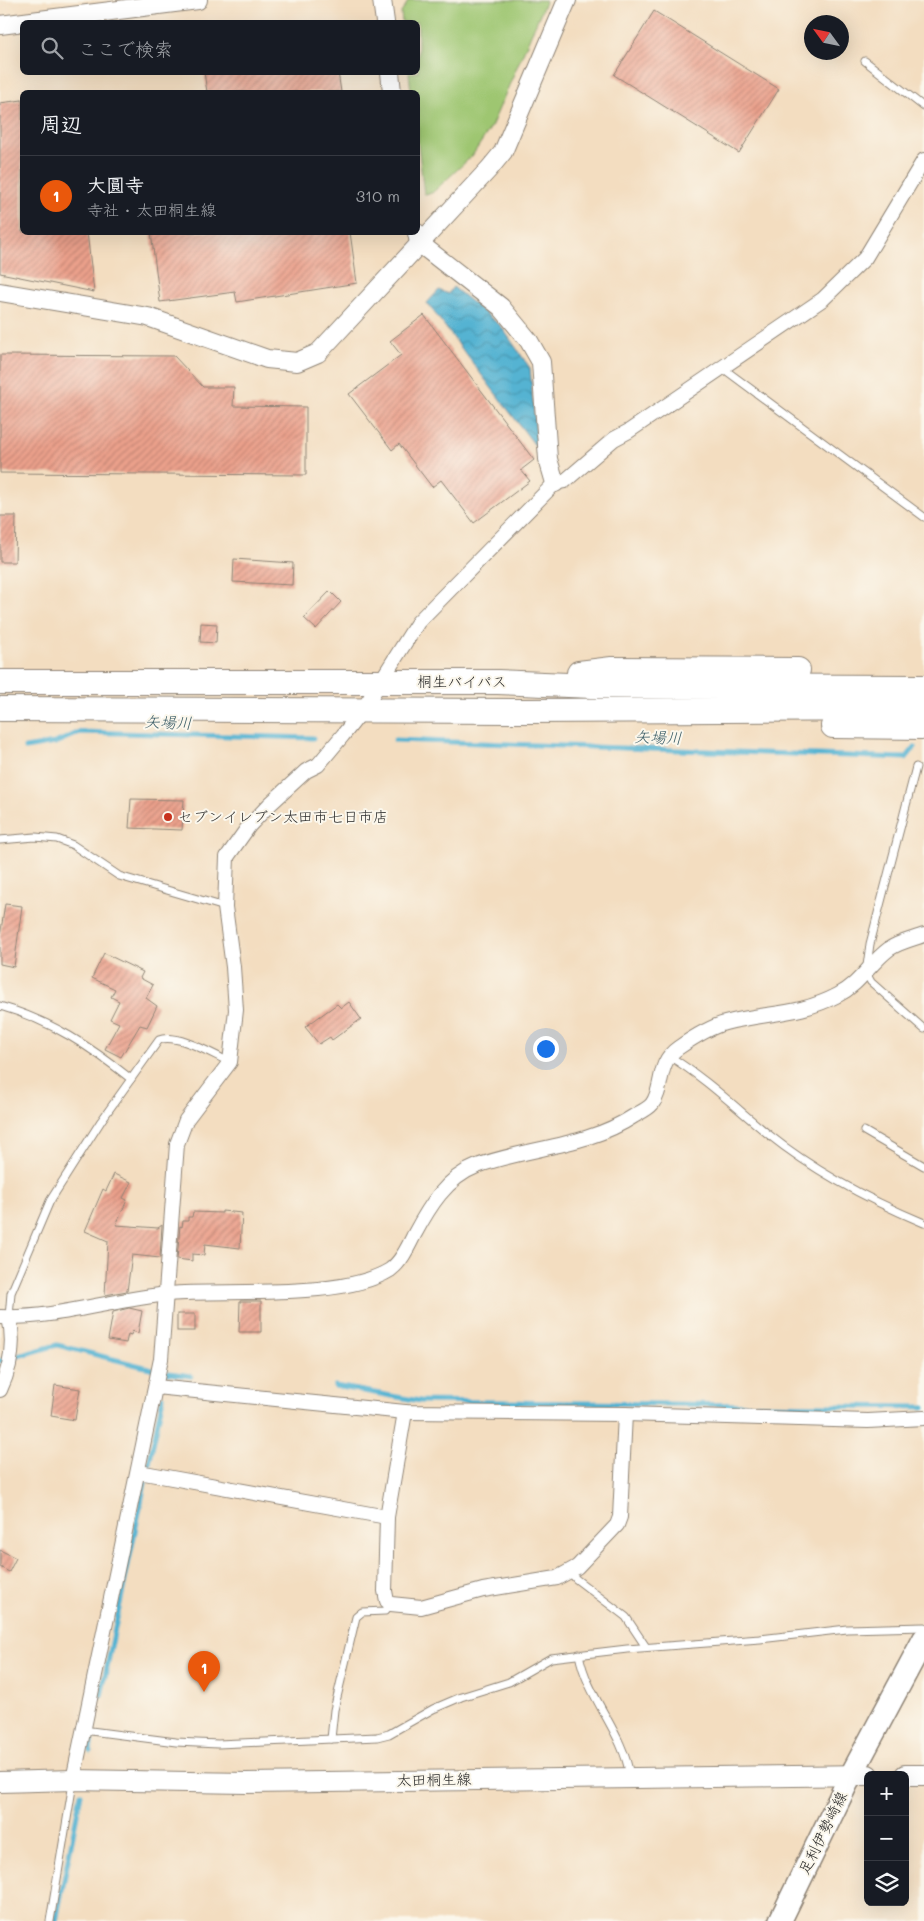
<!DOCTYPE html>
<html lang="ja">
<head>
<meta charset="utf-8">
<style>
  :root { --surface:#171b24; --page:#242831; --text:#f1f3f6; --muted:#9ea1a6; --line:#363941; --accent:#ea580c }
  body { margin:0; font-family:Mali,"Klee One",sans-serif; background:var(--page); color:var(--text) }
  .controls { position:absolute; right:15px; bottom:15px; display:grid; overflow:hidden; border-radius:8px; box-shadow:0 5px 20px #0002 }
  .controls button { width:45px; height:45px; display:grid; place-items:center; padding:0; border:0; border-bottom:1px solid var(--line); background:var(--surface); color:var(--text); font:25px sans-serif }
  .compass { position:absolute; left:804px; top:15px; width:45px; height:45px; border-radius:50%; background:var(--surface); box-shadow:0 5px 20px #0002; rotate:303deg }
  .you { position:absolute; left:545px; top:1048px; width:18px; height:18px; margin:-12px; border:4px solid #fff; border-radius:50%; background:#1a73e8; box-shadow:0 0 0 8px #1a73e833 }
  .badge { display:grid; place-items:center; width:32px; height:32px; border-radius:50%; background:var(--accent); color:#fff; font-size:16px; font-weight:700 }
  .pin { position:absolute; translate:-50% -41px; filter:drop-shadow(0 1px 2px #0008) }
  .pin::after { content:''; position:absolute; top:26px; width:18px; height:15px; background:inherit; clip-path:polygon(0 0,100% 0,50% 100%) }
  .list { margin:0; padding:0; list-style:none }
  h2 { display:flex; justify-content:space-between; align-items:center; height:65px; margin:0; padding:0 20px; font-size:21px }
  h2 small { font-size:16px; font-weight:400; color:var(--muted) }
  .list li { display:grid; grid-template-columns:32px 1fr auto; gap:15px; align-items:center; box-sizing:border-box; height:80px; padding:0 20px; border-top:1px solid var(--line) }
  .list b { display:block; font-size:19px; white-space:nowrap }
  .list p { margin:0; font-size:16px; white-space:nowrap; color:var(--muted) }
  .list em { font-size:16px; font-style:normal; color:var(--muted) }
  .icon { flex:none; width:28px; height:28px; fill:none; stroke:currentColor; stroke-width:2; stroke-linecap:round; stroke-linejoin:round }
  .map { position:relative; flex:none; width:924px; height:1921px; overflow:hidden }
  .search { position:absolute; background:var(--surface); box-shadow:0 5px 20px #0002; left:20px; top:20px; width:400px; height:55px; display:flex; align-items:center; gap:12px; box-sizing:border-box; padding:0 18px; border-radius:8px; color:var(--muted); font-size:19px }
  .panel { position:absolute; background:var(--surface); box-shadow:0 5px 20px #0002; left:20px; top:90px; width:400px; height:145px; border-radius:8px }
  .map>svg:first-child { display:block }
</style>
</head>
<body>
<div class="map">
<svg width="924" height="1921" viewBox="0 0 924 1921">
  <defs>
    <pattern id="water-waves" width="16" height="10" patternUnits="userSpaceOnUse" patternTransform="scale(1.25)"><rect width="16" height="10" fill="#54b3d2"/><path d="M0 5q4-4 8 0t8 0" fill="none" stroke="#4692ab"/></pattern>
    <pattern id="building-hatch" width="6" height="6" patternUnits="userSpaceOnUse" patternTransform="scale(1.25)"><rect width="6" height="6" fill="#eba08b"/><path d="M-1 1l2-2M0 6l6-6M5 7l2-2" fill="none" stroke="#bf8372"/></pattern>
  </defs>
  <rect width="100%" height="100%" fill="#fbf7ec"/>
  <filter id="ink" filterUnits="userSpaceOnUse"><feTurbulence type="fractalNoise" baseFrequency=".02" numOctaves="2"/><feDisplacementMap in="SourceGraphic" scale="10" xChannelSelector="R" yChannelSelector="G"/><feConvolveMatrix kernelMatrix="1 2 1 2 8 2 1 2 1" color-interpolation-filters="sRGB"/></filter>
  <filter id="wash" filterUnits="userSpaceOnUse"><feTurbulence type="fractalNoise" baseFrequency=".0096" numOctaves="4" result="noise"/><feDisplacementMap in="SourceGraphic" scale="20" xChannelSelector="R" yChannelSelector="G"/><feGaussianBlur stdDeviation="1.12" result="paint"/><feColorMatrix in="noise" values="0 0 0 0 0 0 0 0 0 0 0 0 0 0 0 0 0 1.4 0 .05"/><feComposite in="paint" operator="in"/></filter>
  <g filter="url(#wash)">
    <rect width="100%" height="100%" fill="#f3ddc0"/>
    <polygon fill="#9ec671" stroke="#64784e" points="409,0 546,0 491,127 472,156 432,193 424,194 418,143 418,92 411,92 409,73 418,72 418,22 402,22 401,13"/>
    <polygon fill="url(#water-waves)" stroke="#406f7e" points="453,287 501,326 530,368 537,448 427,303 439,290 448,294"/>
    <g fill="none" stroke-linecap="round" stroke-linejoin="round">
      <g stroke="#54b3d2" stroke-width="5">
        <polyline points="395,740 906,758 915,747"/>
        <polyline points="25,748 55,743 80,732 313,738"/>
        <polyline points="0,1361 57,1345 169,1373 191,1376"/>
        <polyline points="335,1386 420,1401 924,1407"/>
        <polyline points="148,1468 163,1397"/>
        <polyline points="101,1696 145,1483"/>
        <polyline points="90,1751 92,1738"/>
        <polyline points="56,1921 81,1794"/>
      </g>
    </g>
    <g id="blocks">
      <g fill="url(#building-hatch)">
        <polygon points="654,11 779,89 739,153 614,75"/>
        <polygon points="204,72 338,72 341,92 207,92"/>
        <polygon points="22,100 22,232 87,232 94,292 0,273 0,103"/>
        <polygon points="151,232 350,232 357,283 237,302 235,292 160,302"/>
        <polygon points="424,315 534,460 521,470 530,481 474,523 441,480 432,487 399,444 392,450 349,394 401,355 390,341"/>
        <polygon points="0,355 174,356 203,387 234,387 233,406 306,407 306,475 0,473"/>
        <polygon points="0,516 16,516 15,562 0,562"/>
        <polygon points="234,559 293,563 292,585 233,582"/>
        <polygon points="330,591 341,602 316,629 304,618"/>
        <polygon points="201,623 217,624 216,643 200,642"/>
        <polygon points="131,799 184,800 182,830 129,828"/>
        <polygon points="5,904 22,906 14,967 0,964 0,937"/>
        <polygon points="104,953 143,972 140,978 153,985 146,998 157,1006 147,1027 140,1025 121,1057 105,1049 119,1023 110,1019 119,1001 111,997 115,989 92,978"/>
        <polygon points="349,1002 361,1019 332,1040 330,1037 319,1044 305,1027 337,1004 341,1008"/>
        <polygon points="114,1174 131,1182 123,1198 127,1200 116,1225 158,1228 162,1225 160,1258 132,1255 127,1291 105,1295 108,1241 85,1231 103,1189 106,1191"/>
        <polygon points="222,1211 242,1213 240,1248 205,1244 204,1255 192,1254 192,1261 177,1259 180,1226 182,1227 183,1221 188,1221 188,1217 192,1217 193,1212 222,1213"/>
        <polygon points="240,1301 261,1301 261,1332 239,1332"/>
        <polygon points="129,1308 142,1311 138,1333 132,1331 131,1335 128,1334 126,1343 108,1340 113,1312"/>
        <rect x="177" y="1314" width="18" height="17"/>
        <polygon points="55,1385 80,1389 75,1420 51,1416"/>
        <polygon points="0,1550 16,1558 9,1572 0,1567"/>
      </g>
    </g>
  </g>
  <g filter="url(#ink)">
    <use href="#blocks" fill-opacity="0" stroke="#8f8476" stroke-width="1"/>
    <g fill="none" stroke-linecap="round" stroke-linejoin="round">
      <g stroke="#8f8476" stroke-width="9">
        <g id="service">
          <polyline points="865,61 924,107"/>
          <polyline points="723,366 728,372 924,517"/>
          <polyline points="916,767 870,944 866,973 871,982 924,1029"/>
          <polyline points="0,840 35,837 57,839 73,845 119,876 225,907"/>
          <path d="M0,1006C50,1020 91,1047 131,1079"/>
          <path d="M669,1056C705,1078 735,1107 768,1134C814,1171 869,1200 924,1223"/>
          <polyline points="864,1131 924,1166"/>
          <path d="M9,1317L11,1293L50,1201L101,1121L159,1040C177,1033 212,1054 230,1062"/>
          <polyline points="570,1572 576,1579 626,1617 646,1647"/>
          <path d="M579,1654C587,1698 624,1733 630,1777"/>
          <polyline points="83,1730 176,1742 218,1744 377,1737 389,1734 433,1709 461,1697 509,1682 551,1658 627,1649 760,1639 847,1629 924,1627"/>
          <polyline points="331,1739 334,1710 356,1617 362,1612 385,1611 391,1604"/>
          <polyline points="50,1921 73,1783"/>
        </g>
      </g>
      <g stroke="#8f8476" stroke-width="16">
        <g id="minor">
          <path d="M0,1317C57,1319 113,1299 169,1294C227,1289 342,1300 390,1270C401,1262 408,1247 414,1235C429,1207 446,1178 477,1166C529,1147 587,1147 634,1116C639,1113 648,1109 652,1104C664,1089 656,1063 678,1048C691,1039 710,1027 725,1023C766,1012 798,1016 838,995C860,984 870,963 889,949C899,942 913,939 924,935"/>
          <polyline points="156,1387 405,1412 625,1414 868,1421 924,1418"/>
          <path d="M0,1390C11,1367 15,1342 9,1317"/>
          <polyline points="405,1412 387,1517 385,1591 387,1601 391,1604 421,1607 483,1590 557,1578 577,1567 617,1525 620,1517 625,1414"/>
          <polyline points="139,1472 387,1517"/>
          <polyline points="73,1780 161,1359 177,1144 186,1120 230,1062 236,1010 233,967 225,907 227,857 249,826 269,805 306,771 318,765 343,735 362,711 418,622 555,483 565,481 614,439 629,431 823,299 865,258 924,160"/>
        </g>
      </g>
      <g stroke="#8f8476" stroke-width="20">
        <g id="tertiary">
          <polyline points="382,0 385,22"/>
          <polyline points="0,25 198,0"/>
          <polyline points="390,72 392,92"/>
          <polyline points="417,233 419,243 501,307 529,341 541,362 548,459 555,483"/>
          <polyline points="0,292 148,317 267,359 297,362 318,353 489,169 503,152 567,0"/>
        </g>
      </g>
      <g stroke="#8f8476" stroke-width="22">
        <g id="secondary">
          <polyline points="905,1775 924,1775"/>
          <polyline points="0,1782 73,1780 246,1783 868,1775"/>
        </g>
      </g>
      <g stroke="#8f8476" stroke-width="25">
        <polyline id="primary" points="780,1921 847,1783 924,1639"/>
      </g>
      <g stroke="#8f8476" stroke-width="26">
        <g id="trunk">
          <polyline points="579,673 612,669 798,670"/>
          <polyline points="0,682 498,682 592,686 924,687"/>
          <polyline points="0,709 528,711 924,709"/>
          <polyline points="833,726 924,727"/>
        </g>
      </g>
      <use href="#service" stroke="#fff" stroke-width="7"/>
      <use href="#minor" stroke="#fff" stroke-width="14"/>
      <use href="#tertiary" stroke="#fff" stroke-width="18"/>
      <use href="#secondary" stroke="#fff" stroke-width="20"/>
      <use href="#primary" stroke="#fff" stroke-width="22"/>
      <use href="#trunk" stroke="#fff" stroke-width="24"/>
    </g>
  </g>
  <circle fill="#c8321e" stroke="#fbf7ec" stroke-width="2" cx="168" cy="817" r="5"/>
  <g text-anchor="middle" stroke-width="4" stroke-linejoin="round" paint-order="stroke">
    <g font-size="15" fill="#2b2b2b" stroke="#fbf7ec">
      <text x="462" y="687">桐生バイパス</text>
      <text transform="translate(434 1780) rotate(-1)" y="5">太田桐生線</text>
      <text transform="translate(823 1833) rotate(-64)" y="5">足利伊勢崎線</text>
    </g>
    <g font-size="15" fill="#2b2b2b" stroke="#fbf7ec" text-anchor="start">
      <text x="178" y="822">セブンイレブン太田市七日市店</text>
    </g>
    <g font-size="16" font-style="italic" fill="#395b65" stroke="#fbf7ec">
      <text transform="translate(168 722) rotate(2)" y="6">矢場川</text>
      <text transform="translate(658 737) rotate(2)" y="6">矢場川</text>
    </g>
  </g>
</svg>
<div class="controls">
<button>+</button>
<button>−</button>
<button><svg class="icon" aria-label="layers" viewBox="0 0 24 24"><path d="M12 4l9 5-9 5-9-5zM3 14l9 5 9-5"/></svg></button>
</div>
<svg class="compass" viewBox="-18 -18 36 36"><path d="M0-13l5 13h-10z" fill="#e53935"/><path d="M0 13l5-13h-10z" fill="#9ea1a6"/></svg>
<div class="you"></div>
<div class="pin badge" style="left:204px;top:1692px">1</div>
<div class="search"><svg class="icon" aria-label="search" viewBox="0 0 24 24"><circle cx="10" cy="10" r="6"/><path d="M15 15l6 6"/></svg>ここで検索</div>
<section class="panel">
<h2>周辺<small></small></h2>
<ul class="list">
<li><span class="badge">1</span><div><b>大圓寺</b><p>寺社 · 太田桐生線</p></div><em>310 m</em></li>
</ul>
</section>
</div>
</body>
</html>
